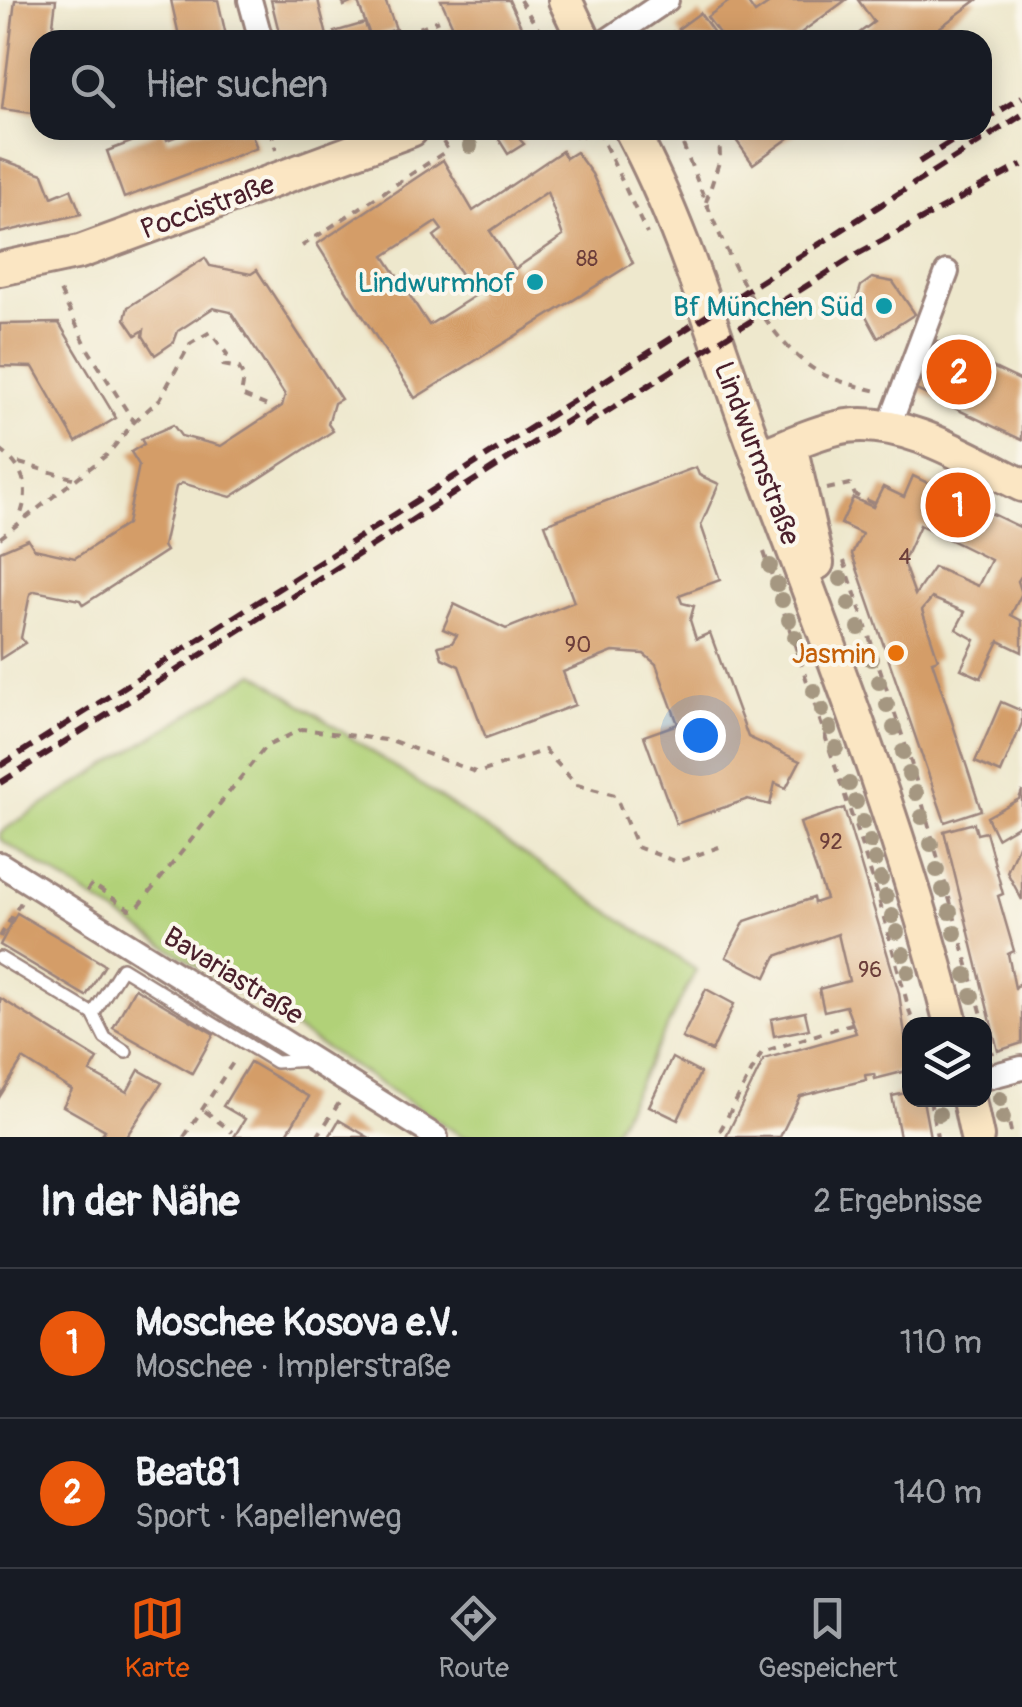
<!DOCTYPE html>
<html lang="de">
<head>
<meta charset="utf-8">
<style>
  :root { --surface:#171b24; --page:#242831; --text:#f1f3f6; --muted:#9ea1a6; --line:#363941; --accent:#ea580c }
  body { margin:0; font-family:Pangolin,sans-serif; background:var(--page); color:var(--text) }
  .controls { position:absolute; right:30px; bottom:30px; display:grid; overflow:hidden; border-radius:20px; box-shadow:0 5px 25px #0003 }
  .controls button { width:90px; height:90px; display:grid; place-items:center; padding:0; border:0; border-bottom:2px solid var(--line); background:var(--surface); color:var(--text); font:50px sans-serif }
  .you { position:absolute; left:700px; top:735px; width:35px; height:35px; margin:-25px; border:8px solid #fff; border-radius:50%; background:#1a73e8; box-shadow:0 0 0 15px #1a73e833 }
  .badge { display:grid; place-items:center; width:65px; height:65px; border-radius:50%; background:var(--accent); color:#fff; font-size:32px; font-weight:700 }
  .pin { position:absolute; translate:-50% -50%; border:5px solid #fff; box-shadow:0 2px 10px #0006 }
  .list { margin:0; padding:0; list-style:none }
  h2 { display:flex; justify-content:space-between; align-items:center; height:130px; margin:0; padding:0 40px; font-size:42px }
  h2 small { font-size:32px; font-weight:400; color:var(--muted) }
  .list li { display:grid; grid-template-columns:65px 1fr auto; gap:30px; align-items:center; box-sizing:border-box; height:150px; padding:0 40px; border-top:2px solid var(--line) }
  .list b { display:block; font-size:38px; white-space:nowrap }
  .list p { margin:0; font-size:32px; white-space:nowrap; color:var(--muted) }
  .list em { font-size:32px; font-style:normal; color:var(--muted) }
  .icon { flex:none; width:55px; height:55px; fill:none; stroke:currentColor; stroke-width:2; stroke-linecap:round; stroke-linejoin:round }
  .map { position:relative; flex:none; width:1022px; height:1137px; overflow:hidden }
  .search { position:absolute; background:var(--surface); box-shadow:0 5px 25px #0003; left:30px; right:30px; top:30px; height:110px; display:flex; align-items:center; gap:25px; box-sizing:border-box; padding:0 35px; border-radius:30px; color:var(--muted); font-size:38px }
  .sheet { height:430px; background:var(--surface) }
  nav { display:flex; justify-content:space-around; align-items:center; box-sizing:border-box; height:140px; border-top:2px solid var(--line); background:var(--surface); font-size:28px; color:var(--muted) }
  nav a { display:grid; justify-items:center; gap:5px }
  nav .on { color:var(--accent) }
  .map>svg:first-child { display:block }
</style>
</head>
<body>
<div class="map">
<svg width="1022" height="1137" viewBox="0 0 1022 1137">
  <rect width="100%" height="100%" fill="#fbf7ec"/>
  <filter id="ink" filterUnits="userSpaceOnUse"><feTurbulence type="fractalNoise" baseFrequency=".01" numOctaves="2"/><feDisplacementMap in="SourceGraphic" scale="20" xChannelSelector="R" yChannelSelector="G"/><feConvolveMatrix kernelMatrix="1 2 1 2 8 2 1 2 1" color-interpolation-filters="sRGB"/></filter>
  <filter id="wash" filterUnits="userSpaceOnUse"><feTurbulence type="fractalNoise" baseFrequency=".0048" numOctaves="4" result="noise"/><feDisplacementMap in="SourceGraphic" scale="40" xChannelSelector="R" yChannelSelector="G"/><feGaussianBlur stdDeviation="2.25" result="paint"/><feColorMatrix in="noise" values="0 0 0 0 0 0 0 0 0 0 0 0 0 0 0 0 0 1.4 0 .05"/><feComposite in="paint" operator="in"/></filter>
  <g filter="url(#wash)">
    <rect width="100%" height="100%" fill="#eee8cd"/>
    <polygon fill="#b1d178" stroke="#7e7852" stroke-width="2.5" points="255,673 696,970 611,1137 463,1137 0,839 0,833 16,822"/>
    <g id="blocks">
      <g fill="#d49d67" fill-rule="evenodd">
        <polygon points="15,0 56,0 51,40 40,40 40,114 2,109"/>
        <polygon points="171,0 218,0 227,40 180,40"/>
        <polygon points="271,0 318,0 328,40 281,40"/>
        <polygon points="342,0 385,0 396,29 371,38 357,0 344,6"/>
        <polygon points="441,0 509,0 527,40 430,40 454,29"/>
        <polygon points="731,0 746,0 755,13 774,0 846,0 791,40 724,40 707,17"/>
        <polygon points="858,0 977,0 923,40 850,40 874,22"/>
        <polygon points="700,13 719,40 683,40 678,29"/>
        <polygon points="365,23 370,38 337,40 334,32"/>
        <polygon points="163,130 167,140 194,130 250,130 257,148 124,198 107,151"/>
        <polygon points="511,130 524,144 508,154 498,138"/>
        <polygon points="729,130 800,130 753,164"/>
        <path d="M562,151L566,158L576,152L592,174L633,263L415,398L317,244L443,160L473,211ZM547,192L563,236L515,269L490,231ZM436,222L442,230L434,236L476,295L429,325L384,256Z"/>
        <polygon points="0,159 43,174 52,197 71,189 81,214 0,233"/>
        <polygon points="205,258 210,266 251,274 257,270 341,399 334,403 328,424 333,431 231,497 182,483 176,487 163,546 166,551 83,605 80,600 35,591 30,594 21,638 25,643 0,659 0,551 28,539 34,549 75,558 127,524 139,465 131,452 144,444 141,439 173,425 181,436 221,446 282,406 285,395 231,312 213,308 178,331 174,342 155,355 143,336 144,330 136,335 125,319 128,307"/>
        <polygon points="872,278 893,282 915,314 878,338 857,299 861,286"/>
        <polygon points="59,323 116,418 76,442 33,367 0,366 0,324"/>
        <polygon points="937,341 1022,381 1022,440 914,389"/>
        <polygon points="696,467 699,475 719,484 701,525 720,580 679,595 682,603 694,606 690,620 696,639 710,633 748,737 800,761 786,788 775,783 770,805 748,799 676,824 644,736 678,724 656,664 644,654 613,652 563,672 575,705 486,738 459,666 442,658 438,646 452,643 457,635 443,629 454,604 506,629 574,602 545,524"/>
        <path d="M913,476L1022,528V575L1018,581L1022,593L1011,615L1022,621V652L999,641L981,678L961,669L975,640L956,629L965,612L932,598L922,610L938,659L932,661L981,810L945,822L852,554L862,534L841,524L853,498L873,507L883,487L904,497ZM920,525L991,560L978,586L934,567L915,595L903,562Z"/>
        <polygon points="1001,702 1022,711 1022,723 1001,773 975,762"/>
        <polygon points="1022,791 1022,823 997,838 987,817 1019,799"/>
        <polygon points="844,808 899,993 910,1070 875,1079 874,1074 865,1075 866,1080 800,1096 780,1137 726,1137 764,1059 856,1033 846,1006 824,1011 819,989 849,981 838,934 776,956 766,977 726,957 745,921 813,898 814,903 826,899 800,823"/>
        <polygon points="974,823 977,834 986,832 1003,894 998,896 1014,951 1008,954 1015,988 1022,980 1022,1043 998,1051 944,831"/>
        <polygon points="1022,836 1022,900 1007,872"/>
        <polygon points="17,913 105,965 86,996 0,945"/>
        <polygon points="135,988 214,1034 192,1073 113,1028"/>
        <polygon points="706,989 734,1004 712,1051 682,1038"/>
        <polygon points="0,998 98,1059 90,1072 127,1092 139,1070 162,1083 126,1137 100,1137 105,1130 63,1106 72,1090 23,1059 0,1096"/>
        <polygon points="805,1012 809,1029 774,1036 771,1019"/>
        <polygon points="672,1058 700,1073 678,1120 649,1106"/>
        <polygon points="250,1062 309,1097 285,1137 234,1137 245,1119 223,1106"/>
        <polygon points="910,1092 910,1100 923,1100 930,1137 900,1137 892,1096"/>
        <polygon points="339,1120 368,1137 329,1137"/>
      </g>
    </g>
  </g>
  <g filter="url(#ink)">
    <use href="#blocks" fill-opacity="0" stroke="#9c847c" stroke-width="2.5"/>
    <g fill="none" stroke-linecap="round" stroke-linejoin="round">
      <g stroke="#9c847c" stroke-width="16">
        <g id="lane">
          <polyline points="0,958 93,1014 122,968 276,1062 309,1060"/>
          <polyline points="93,1014 105,1038 126,1052"/>
        </g>
      </g>
      <g stroke="#9c847c" stroke-width="28">
        <g id="street">
          <polyline points="250,0 261,40"/>
          <polyline points="608,40 667,0"/>
          <polyline points="888,429 947,272"/>
          <polyline points="0,864 436,1137"/>
          <polyline points="984,1078 1022,1068"/>
        </g>
      </g>
      <g stroke="#9c847c" stroke-width="38">
        <g id="secondary">
          <polyline points="565,0 584,40"/>
          <path d="M631,130C686,233 717,346 758,456C829,644 902,829 951,1024"/>
          <polyline points="0,269 80,252 411,130"/>
          <polyline points="790,445 817,563"/>
          <path d="M758,457C787,446 817,431 847,426C907,418 970,460 1022,485"/>
          <polyline points="969,1100 977,1137"/>
        </g>
      </g>
      <g stroke="#9c847c" stroke-width="4" stroke-dasharray="8 8" stroke-linecap="butt">
        <polyline points="520,0 545,40"/>
        <polyline points="671,31 675,40"/>
        <polyline points="389,40 439,20"/>
        <polyline points="271,130 276,150"/>
        <polyline points="573,130 581,143"/>
        <polyline points="580,130 586,140"/>
        <polyline points="588,130 592,136"/>
        <polyline points="598,130 647,234"/>
        <path d="M677,130C707,202 747,326 815,370C835,382 859,386 881,392"/>
        <polyline points="443,142 451,155"/>
        <polyline points="706,202 720,159 719,130"/>
        <polyline points="302,246 448,150"/>
        <polyline points="134,422 160,399 190,344 210,332 227,354 223,365 239,368 244,378 241,395 270,407"/>
        <path d="M0,450C25,468 31,490 19,519"/>
        <polyline points="19,463 76,479"/>
        <polyline points="827,489 850,484 855,495 875,504"/>
        <polyline points="0,538 108,454 134,422 89,351 57,285"/>
        <polyline points="764,552 876,889 913,1024"/>
        <polyline points="844,561 910,759 993,1054"/>
        <polyline points="87,891 92,884 129,909 138,907 265,747 302,729 393,741 478,773 545,750 577,785 615,795 637,847 677,862 722,846"/>
        <polyline points="0,937 21,902"/>
        <polyline points="1003,1093 1012,1137"/>
        <polyline points="930,1100 937,1137"/>
        <polyline points="205,1111 232,1132"/>
        <polyline points="720,1131 762,1052 854,1023"/>
        <polyline points="184,1137 236,1058"/>
        <polyline points="317,1137 339,1103"/>
      </g>
      <use href="#lane" stroke="#fff" stroke-width="11"/>
      <use href="#street" stroke="#fff" stroke-width="22"/>
      <use href="#secondary" stroke="#fbe6c3" stroke-width="32"/>
      <g stroke="#4a1f2b" stroke-width="6" stroke-dasharray="15 8" stroke-linecap="butt">
        <polyline points="982,122 1022,97"/>
        <polyline points="919,162 970,130"/>
        <polyline points="584,426 859,253 1022,165"/>
        <polyline points="0,766 1022,115"/>
        <polyline points="0,783 594,404"/>
      </g>
    </g>
    <g fill="#a59781">
      <circle cx="470" cy="146" r="8"/>
      <circle cx="770" cy="566" r="8"/>
      <circle cx="841" cy="579" r="8"/>
      <circle cx="777" cy="584" r="8"/>
      <circle cx="782" cy="600" r="8"/>
      <circle cx="849" cy="604" r="8"/>
      <circle cx="789" cy="620" r="8"/>
      <circle cx="859" cy="628" r="8"/>
      <circle cx="795" cy="637" r="8"/>
      <circle cx="802" cy="656" r="8"/>
      <circle cx="871" cy="659" r="8"/>
      <circle cx="879" cy="682" r="8"/>
      <circle cx="814" cy="691" r="8"/>
      <circle cx="887" cy="705" r="8"/>
      <circle cx="822" cy="710" r="8"/>
      <circle cx="830" cy="728" r="8"/>
      <circle cx="894" cy="728" r="8"/>
      <circle cx="836" cy="748" r="8"/>
      <circle cx="903" cy="752" r="8"/>
      <circle cx="909" cy="774" r="8"/>
      <circle cx="849" cy="784" r="8"/>
      <circle cx="916" cy="793" r="8"/>
      <circle cx="856" cy="802" r="8"/>
      <circle cx="922" cy="817" r="8"/>
      <circle cx="863" cy="822" r="8"/>
      <circle cx="870" cy="842" r="8"/>
      <circle cx="931" cy="844" r="8"/>
      <circle cx="875" cy="860" r="8"/>
      <circle cx="937" cy="870" r="8"/>
      <circle cx="881" cy="879" r="8"/>
      <circle cx="943" cy="890" r="8"/>
      <circle cx="886" cy="897" r="8"/>
      <circle cx="950" cy="912" r="8"/>
      <circle cx="892" cy="916" r="8"/>
      <circle cx="897" cy="932" r="8"/>
      <circle cx="955" cy="933" r="8"/>
      <circle cx="903" cy="954" r="8"/>
      <circle cx="908" cy="972" r="8"/>
      <circle cx="966" cy="975" r="8"/>
      <circle cx="972" cy="996" r="8"/>
      <circle cx="1000" cy="1099" r="8"/>
      <circle cx="939" cy="1114" r="8"/>
      <circle cx="1003" cy="1118" r="8"/>
    </g>
  </g>
  <g fill="#0f9aa8" stroke="#fbf7ec" stroke-width="4">
    <circle cx="535" cy="282" r="10"/>
    <circle cx="884" cy="306" r="10"/>
  </g>
  <circle fill="#e8710a" stroke="#fbf7ec" stroke-width="4" cx="896" cy="653" r="10"/>
  <g text-anchor="middle" stroke-width="8" stroke-linejoin="round" paint-order="stroke">
    <g font-size="22" fill="#6c3e3a">
      <text x="587" y="266">88</text>
      <text x="905" y="564">4</text>
      <text x="578" y="652">90</text>
      <text x="831" y="849">92</text>
      <text x="870" y="977">96</text>
    </g>
    <g font-size="28" fill="#4a1f2b" stroke="#fbf7ec">
      <text transform="translate(207 206) rotate(-20)" y="10">Poccistraße</text>
      <text transform="translate(758 453) rotate(69)" y="10">Lindwurmstraße</text>
      <text transform="translate(234 975) rotate(32)" y="10">Bavariastraße</text>
    </g>
    <g font-size="28" fill="#0d838f" stroke="#fbf7ec" text-anchor="end">
      <text x="515" y="292">Lindwurmhof</text>
      <text x="864" y="316">Bf München Süd</text>
    </g>
    <g font-size="28" fill="#c56008" stroke="#fbf7ec" text-anchor="end">
      <text x="876" y="663">Jasmin</text>
    </g>
  </g>
</svg>
<div class="controls">
<button><svg class="icon" aria-label="layers" viewBox="0 0 24 24"><path d="M12 4l9 5-9 5-9-5zM3 14l9 5 9-5"/></svg></button>
</div>
<div class="you"></div>
<div class="pin badge" style="left:958px;top:505px">1</div>
<div class="pin badge" style="left:959px;top:372px">2</div>
<div class="search"><svg class="icon" aria-label="search" viewBox="0 0 24 24"><circle cx="10" cy="10" r="6"/><path d="M15 15l6 6"/></svg>Hier suchen</div>
</div>
<section class="sheet">
<h2>In der Nähe<small>2 Ergebnisse</small></h2>
<ul class="list">
<li><span class="badge">1</span><div><b>Moschee Kosova e.V.</b><p>Moschee · Implerstraße</p></div><em>110 m</em></li>
<li><span class="badge">2</span><div><b>Beat81</b><p>Sport · Kapellenweg</p></div><em>140 m</em></li>
</ul>
</section>
<nav>
<a class="on"><svg class="icon" aria-label="map" viewBox="0 0 24 24"><path d="M3 6l6-2 6 2 6-2v14l-6 2-6-2-6 2zM9 4v14M15 6v14"/></svg>Karte</a>
<a><svg class="icon" aria-label="directions" viewBox="0 0 24 24"><path d="M12 3l9 9-9 9-9-9zM9 14v-3h6M13 9l2 2-2 2"/></svg>Route</a>
<a><svg class="icon" aria-label="saved" viewBox="0 0 24 24"><path d="M7 4h10v16l-5-4-5 4z"/></svg>Gespeichert</a>
</nav>
</body>
</html>
